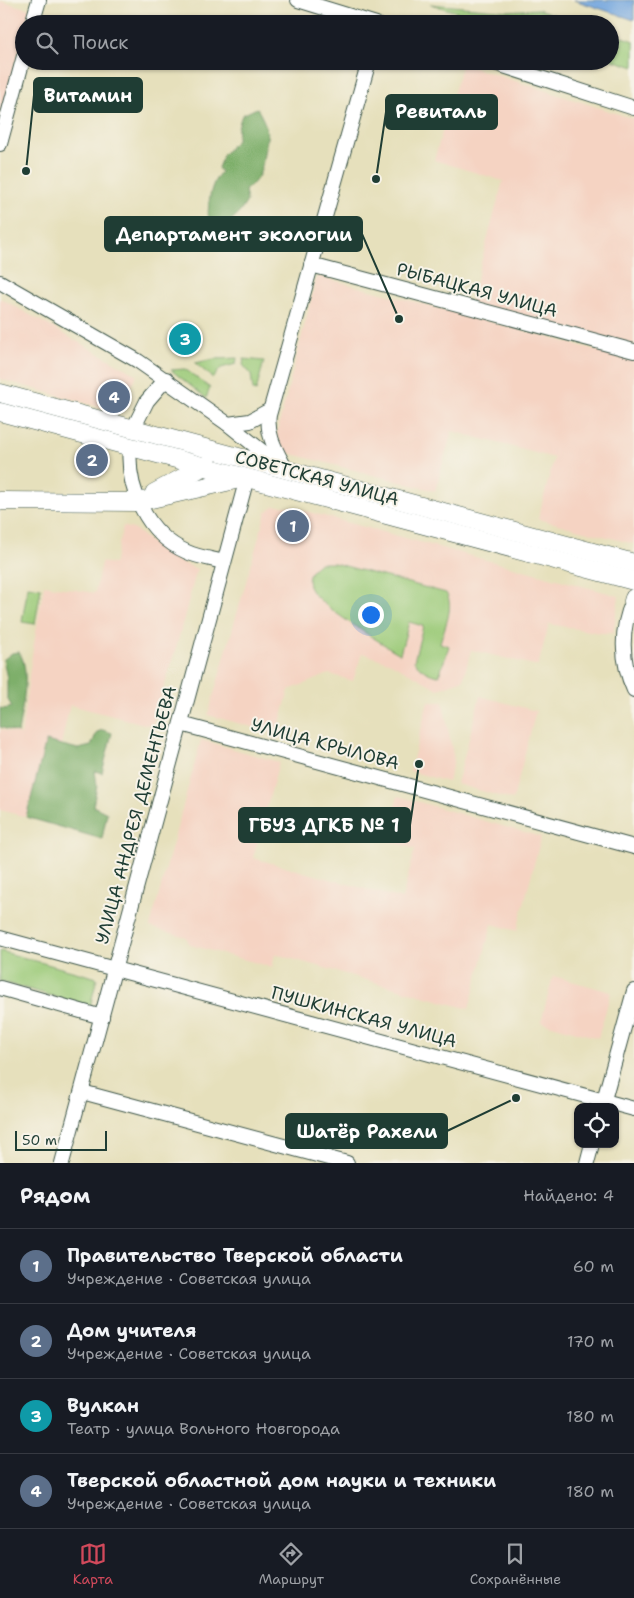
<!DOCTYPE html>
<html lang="ru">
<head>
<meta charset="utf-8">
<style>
  :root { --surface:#171b24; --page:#242831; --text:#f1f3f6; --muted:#9ea1a6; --line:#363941; --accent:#d1495b }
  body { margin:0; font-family:"Shantell Sans",sans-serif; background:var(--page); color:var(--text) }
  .controls { position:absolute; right:15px; bottom:15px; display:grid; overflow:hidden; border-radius:10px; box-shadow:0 1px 4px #0004 }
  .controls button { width:45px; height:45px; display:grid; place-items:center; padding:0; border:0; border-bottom:1px solid var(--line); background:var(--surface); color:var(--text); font:25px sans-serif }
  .scale { position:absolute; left:15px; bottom:12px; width:92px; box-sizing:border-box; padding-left:5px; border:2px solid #1f3d34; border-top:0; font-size:14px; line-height:18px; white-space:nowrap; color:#1f3d34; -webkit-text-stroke:4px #f7f3e8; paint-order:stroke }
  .you { position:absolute; left:370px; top:614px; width:18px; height:18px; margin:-12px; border:4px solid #fff; border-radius:50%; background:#1a73e8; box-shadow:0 0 0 8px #1a73e833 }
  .badge { display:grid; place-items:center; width:32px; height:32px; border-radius:50%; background:var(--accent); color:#fff; font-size:16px; font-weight:700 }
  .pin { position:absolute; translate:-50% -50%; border:2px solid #fff; box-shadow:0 1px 5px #0006 }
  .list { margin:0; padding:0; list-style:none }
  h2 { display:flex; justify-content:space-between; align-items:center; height:65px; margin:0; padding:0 20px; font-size:21px }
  h2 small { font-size:16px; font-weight:400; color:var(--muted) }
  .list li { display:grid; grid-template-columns:32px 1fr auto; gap:15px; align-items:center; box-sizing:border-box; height:75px; padding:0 20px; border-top:1px solid var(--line) }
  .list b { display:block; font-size:19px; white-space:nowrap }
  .list p { margin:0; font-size:16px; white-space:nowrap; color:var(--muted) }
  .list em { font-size:16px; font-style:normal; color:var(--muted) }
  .icon { flex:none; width:28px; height:28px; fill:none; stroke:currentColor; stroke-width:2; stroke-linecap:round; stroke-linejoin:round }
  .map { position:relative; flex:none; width:634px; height:1163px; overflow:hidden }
  .search { position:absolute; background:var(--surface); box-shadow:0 1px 4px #0004; left:15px; right:15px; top:15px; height:55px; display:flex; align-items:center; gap:12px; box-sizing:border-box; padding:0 18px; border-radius:28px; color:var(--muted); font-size:19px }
  .sheet { height:365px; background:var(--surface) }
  nav { display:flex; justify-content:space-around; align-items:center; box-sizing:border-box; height:70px; border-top:1px solid var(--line); background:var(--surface); font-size:14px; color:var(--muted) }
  nav a { display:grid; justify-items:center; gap:2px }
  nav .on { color:var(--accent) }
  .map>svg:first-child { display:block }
</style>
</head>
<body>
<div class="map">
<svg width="634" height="1163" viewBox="0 0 634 1163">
  <rect width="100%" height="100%" fill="#f7f3e8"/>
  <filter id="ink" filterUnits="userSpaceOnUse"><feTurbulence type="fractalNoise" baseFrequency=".02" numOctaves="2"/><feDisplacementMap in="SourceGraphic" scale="10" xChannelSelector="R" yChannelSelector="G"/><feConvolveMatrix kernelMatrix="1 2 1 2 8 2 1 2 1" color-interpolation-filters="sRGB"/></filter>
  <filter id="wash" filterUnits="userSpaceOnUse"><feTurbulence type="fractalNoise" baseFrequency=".0096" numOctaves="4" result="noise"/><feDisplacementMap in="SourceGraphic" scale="20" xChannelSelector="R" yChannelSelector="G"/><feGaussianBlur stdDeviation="1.12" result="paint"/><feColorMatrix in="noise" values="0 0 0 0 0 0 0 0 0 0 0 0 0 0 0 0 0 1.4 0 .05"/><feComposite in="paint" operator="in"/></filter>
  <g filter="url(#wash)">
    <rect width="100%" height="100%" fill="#e6e0bc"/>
    <g fill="#f5d3c2">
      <polygon points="0,1 30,9 26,24 24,24 24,31 0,120"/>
      <polygon points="462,64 634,119 634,346 470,304 503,181 434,160"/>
      <polygon points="317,276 634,360 634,544 538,519 554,458 452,431 435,491 284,452 276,436"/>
      <polygon points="0,298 137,375 117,412 0,379"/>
      <polygon points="274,506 287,506 619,596 613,633 600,633 549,624 538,666 471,650 463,680 438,689 391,663 362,653 353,681 329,674 289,690 277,734 208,715 266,512"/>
      <polygon points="123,526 136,530 162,552 178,561 197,569 176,648 152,726 70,705 61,745 46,742 26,817 0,810 0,729 21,735 31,661 44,585 95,593 101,562 114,564"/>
      <polygon points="480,696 536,711 513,800 457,784"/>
      <polygon points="428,702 443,702 454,760 448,782 410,771"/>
      <polygon points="201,740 279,762 253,858 402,899 415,849 386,840 398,796 541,837 517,931 492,924 469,1009 275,954 272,967 190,945 186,937 150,927"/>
      <polygon points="553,976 611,992 598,1038 541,1022"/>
    </g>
    <g fill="#9dcb7a" stroke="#5e8457">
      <polygon points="430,4 508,11 538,9 581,24 496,24"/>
      <polygon points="610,33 634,41 634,67 610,59"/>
      <polygon points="237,358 236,364 221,368 213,378 195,363 214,359"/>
      <polygon points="244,359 264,361 256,391 253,390 251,374 243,365"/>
      <polygon points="185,369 210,388 206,398 171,370"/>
      <path d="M320,563H334L446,593C455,607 444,628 440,643L449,646L439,676C429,675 420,669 414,661L423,626L409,622L400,654C383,644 312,602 309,586C306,576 312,568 320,563Z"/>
      <polygon points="28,586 41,588 35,624 22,622"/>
      <polygon points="0,951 97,978 90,1007 0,981"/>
    </g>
    <g fill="#7eaf6a" stroke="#4e764f">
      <path d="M257,108C262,117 268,127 267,138C267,143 265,148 264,153C262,170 260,180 245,190L247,201L240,212L228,223L215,225L208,215C209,200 210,184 221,172L218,168L223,155L237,140L238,127L242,115Z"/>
      <path d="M19,652C32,671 21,710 18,733L0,727V708L4,709L12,707L7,698V678L3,660L12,653Z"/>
      <polygon points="103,730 112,733 102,773 95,771 97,785 93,806 107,813 102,839 26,817 46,741 78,749 91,746 97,732"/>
    </g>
    <polygon fill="#72a5de" stroke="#487189" points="574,0 634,0 634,20"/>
  </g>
  <g filter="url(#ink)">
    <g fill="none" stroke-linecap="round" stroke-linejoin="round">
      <g stroke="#3d5548" stroke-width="16">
        <g id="minor">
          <polyline points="298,0 376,24"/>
          <polyline points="32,24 39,0"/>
          <polyline points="488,61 634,108"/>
          <polyline points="0,144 24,56"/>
          <polyline points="311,265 634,351"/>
          <polyline points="0,282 138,361 228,424 283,468"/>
          <polyline points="228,424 250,421 270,410"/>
          <polyline points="133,429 147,401 166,379"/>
          <path d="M130,446C126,488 146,534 187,552C198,557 212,559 224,562"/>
          <path d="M286,470C277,452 266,435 269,415L369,61"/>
          <path d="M633,601C620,629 621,662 634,690"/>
          <polyline points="181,724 634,847"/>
          <polyline points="0,938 634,1109"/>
          <polyline points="0,988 102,1017"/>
          <polyline points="82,1092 347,1163"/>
          <polyline points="602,1107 634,991"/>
          <polyline points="62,1163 247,478"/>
          <polyline points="587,1163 592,1144"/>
        </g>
      </g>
      <g stroke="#3d5548" stroke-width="19">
        <g id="major">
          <polyline points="0,393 634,563"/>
          <polyline points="0,412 634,581"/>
          <polyline points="154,493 208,464"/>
          <polyline points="0,501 138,502 244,478"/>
          <polyline points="633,601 634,598"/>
        </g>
      </g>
      <use href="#minor" stroke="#fff" stroke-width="14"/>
      <use href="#major" stroke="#fff" stroke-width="18"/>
    </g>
  </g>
  <g text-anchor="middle" stroke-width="4" stroke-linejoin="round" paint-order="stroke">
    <g font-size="18" fill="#1f3d34" stroke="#f7f3e8">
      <text transform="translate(477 290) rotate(15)" y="6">РЫБАЦКАЯ УЛИЦА</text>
      <text transform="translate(317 478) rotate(15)" y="6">СОВЕТСКАЯ УЛИЦА</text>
      <text transform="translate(325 744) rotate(15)" y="6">УЛИЦА КРЫЛОВА</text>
      <text transform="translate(136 815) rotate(-75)" y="6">УЛИЦА АНДРЕЯ ДЕМЕНТЬЕВА</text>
      <text transform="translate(364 1017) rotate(15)" y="6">ПУШКИНСКАЯ УЛИЦА</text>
    </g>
  </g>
  <path fill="none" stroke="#1f3d34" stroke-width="2" d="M26 171L34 95M376 179L386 112M399 319L362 234M419 764L410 825M516 1098L447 1131"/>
  <g fill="#1f3d34" stroke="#f7f3e8" stroke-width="2">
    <circle cx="26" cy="171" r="5"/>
    <circle cx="376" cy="179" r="5"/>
    <circle cx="399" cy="319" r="5"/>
    <circle cx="419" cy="764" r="5"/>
    <circle cx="516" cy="1098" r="5"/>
  </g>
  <g fill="#1f3d34" stroke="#1f3d34" stroke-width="2">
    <rect x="34" y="78" width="108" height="34" rx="5"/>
    <rect x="386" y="95" width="111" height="34" rx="5"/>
    <rect x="105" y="217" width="257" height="34" rx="5"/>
    <rect x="239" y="808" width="171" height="34" rx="5"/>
    <rect x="286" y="1114" width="161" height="34" rx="5"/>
  </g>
  <g font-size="19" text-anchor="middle" font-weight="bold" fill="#fff">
    <text x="88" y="102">Витамин</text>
    <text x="441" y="118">Ревиталь</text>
    <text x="234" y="241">Департамент экологии</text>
    <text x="324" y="832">ГБУЗ ДГКБ № 1</text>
    <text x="367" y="1138">Шатёр Рахели</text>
  </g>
</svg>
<div class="controls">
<button><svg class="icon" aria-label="locate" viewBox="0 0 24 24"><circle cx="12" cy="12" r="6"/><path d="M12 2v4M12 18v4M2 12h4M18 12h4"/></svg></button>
</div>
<div class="scale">50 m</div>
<div class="you"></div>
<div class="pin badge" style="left:293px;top:526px;background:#5c6f8a">1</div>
<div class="pin badge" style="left:92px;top:460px;background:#5c6f8a">2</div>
<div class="pin badge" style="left:185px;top:339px;background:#0f9aa8">3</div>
<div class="pin badge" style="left:114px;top:397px;background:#5c6f8a">4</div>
<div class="search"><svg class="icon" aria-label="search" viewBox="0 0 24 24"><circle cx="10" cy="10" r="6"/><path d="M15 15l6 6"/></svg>Поиск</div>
</div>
<section class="sheet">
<h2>Рядом<small>Найдено: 4</small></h2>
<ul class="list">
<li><span class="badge" style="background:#5c6f8a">1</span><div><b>Правительство Тверской области</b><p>Учреждение · Советская улица</p></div><em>60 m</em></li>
<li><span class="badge" style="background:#5c6f8a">2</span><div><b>Дом учителя</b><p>Учреждение · Советская улица</p></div><em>170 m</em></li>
<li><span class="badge" style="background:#0f9aa8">3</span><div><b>Вулкан</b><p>Театр · улица Вольного Новгорода</p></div><em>180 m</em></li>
<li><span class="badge" style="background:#5c6f8a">4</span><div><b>Тверской областной дом науки и техники</b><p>Учреждение · Советская улица</p></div><em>180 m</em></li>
</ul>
</section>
<nav>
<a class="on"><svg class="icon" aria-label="map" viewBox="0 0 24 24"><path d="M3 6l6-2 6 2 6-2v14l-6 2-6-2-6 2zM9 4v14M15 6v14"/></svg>Карта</a>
<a><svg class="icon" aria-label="directions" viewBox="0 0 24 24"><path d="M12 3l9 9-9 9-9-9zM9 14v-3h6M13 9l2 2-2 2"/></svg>Маршрут</a>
<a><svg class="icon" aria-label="saved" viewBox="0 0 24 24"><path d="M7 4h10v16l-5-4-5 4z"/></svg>Сохранённые</a>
</nav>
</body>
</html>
